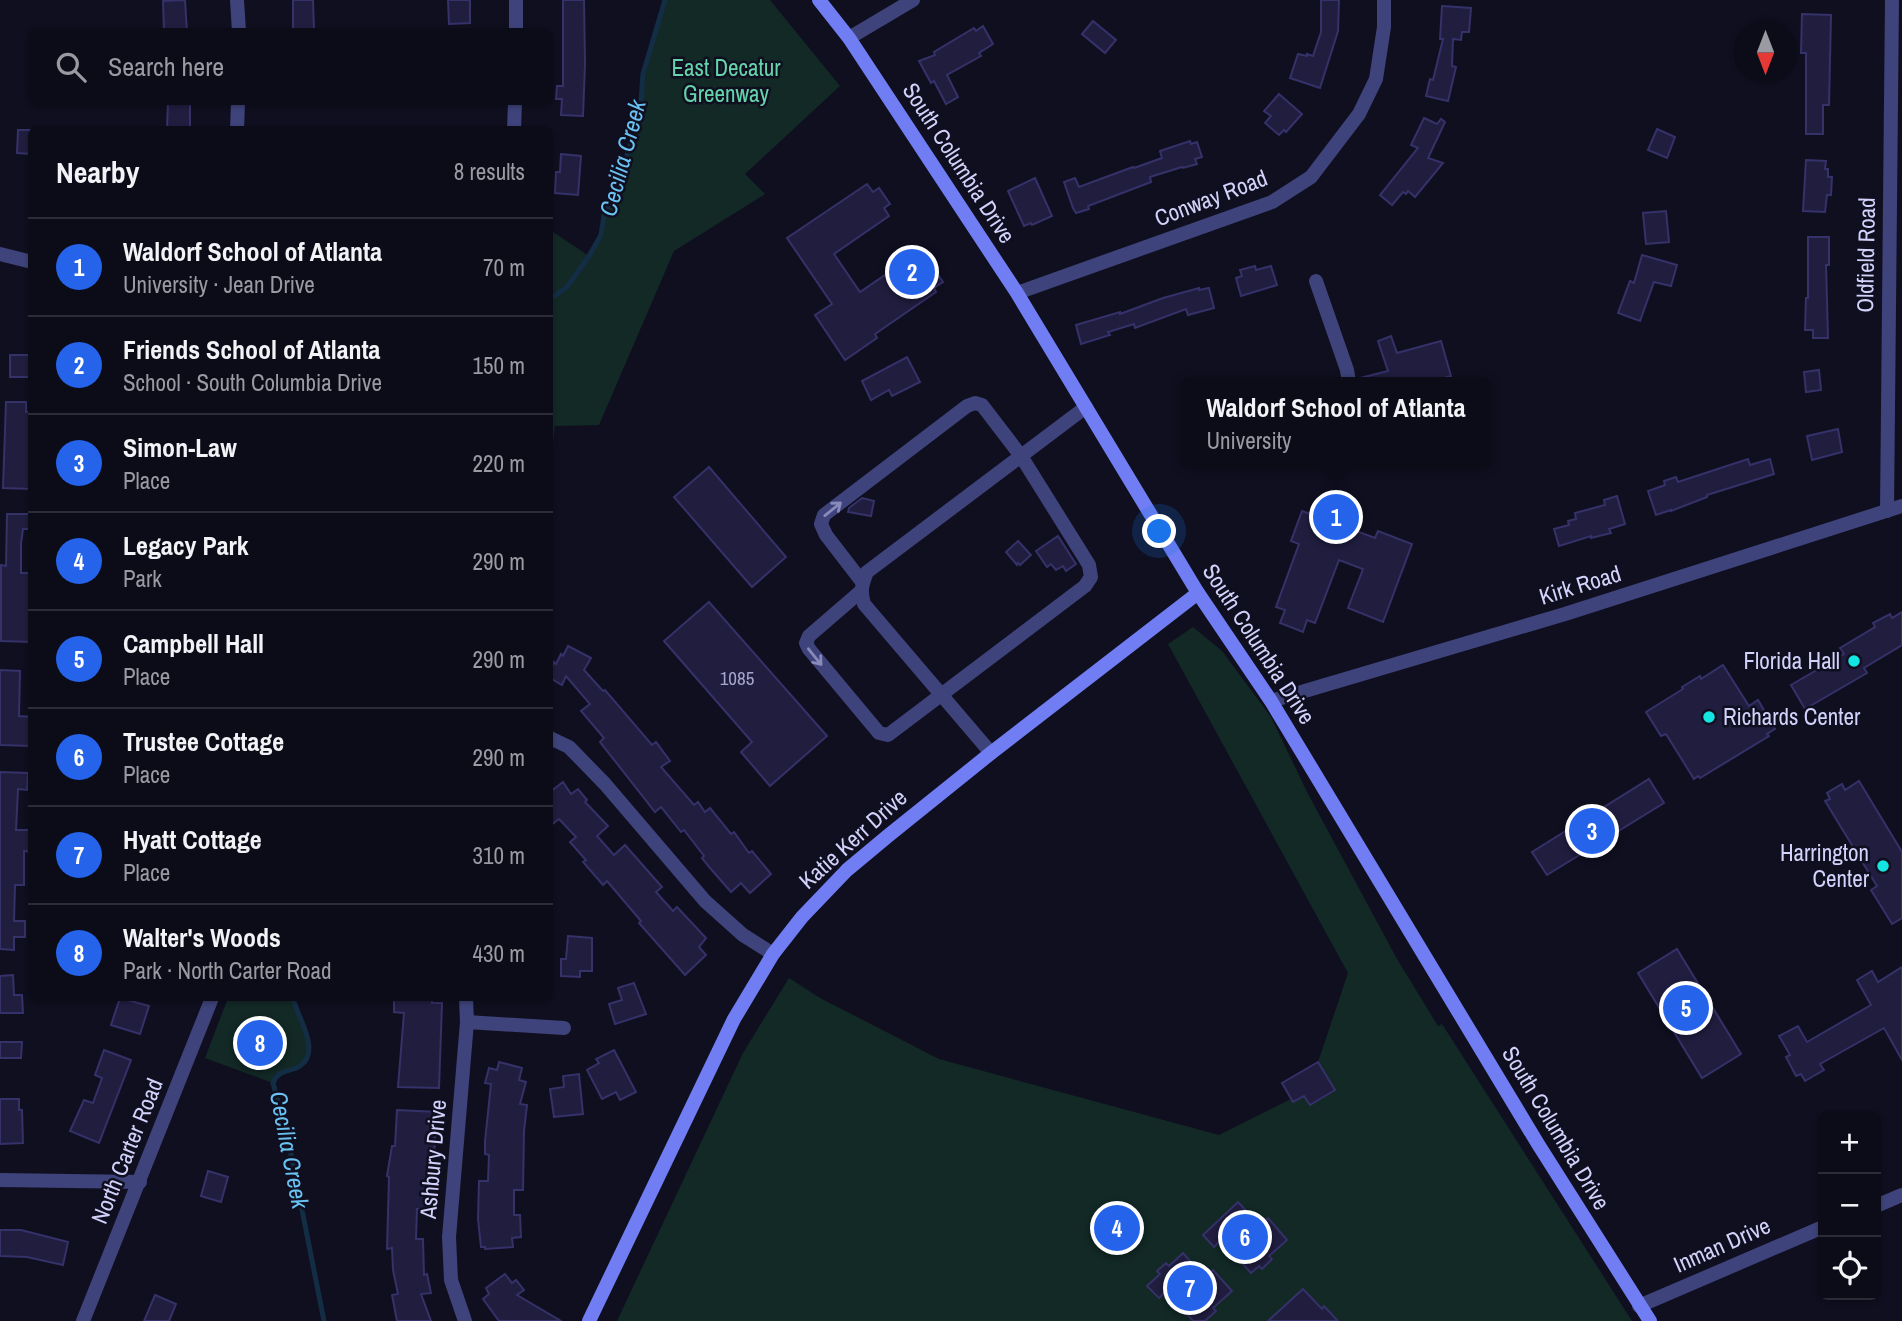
<!DOCTYPE html>
<html lang="en">
<head>
<meta charset="utf-8">
<style>
  :root { --surface:#0c0b18; --page:#1a1925; --text:#f1f3f6; --muted:#9a9ba2; --line:#2c2b37; --accent:#2563eb }
  body { margin:0; font-family:"Archivo Narrow",sans-serif; background:var(--page); color:var(--text) }
  .controls { position:absolute; right:21px; bottom:21px; display:grid; overflow:hidden; border-radius:10px; box-shadow:0 2px 5px #0004 }
  .controls button { width:63px; height:63px; display:grid; place-items:center; padding:0; border:0; border-bottom:2px solid var(--line); background:var(--surface); color:var(--text); font:35px sans-serif }
  .compass { position:absolute; left:1734px; top:21px; width:63px; height:63px; border-radius:50%; background:var(--surface); box-shadow:0 2px 5px #0004; rotate:180deg }
  .you { position:absolute; left:1160px; top:532px; width:24px; height:24px; margin:-18px; border:5px solid #fff; border-radius:50%; background:#1a73e8; box-shadow:0 0 0 10px #1a73e833 }
  .badge { display:grid; place-items:center; width:46px; height:46px; border-radius:50%; background:var(--accent); color:#fff; font-size:23px; font-weight:700 }
  .pin { position:absolute; translate:-50% -50%; border:4px solid #fff; box-shadow:0 2px 7px #0006 }
  .popup { position:absolute; left:1180px; top:377px; width:312px; height:91px; box-sizing:border-box; display:grid; place-content:center; border-radius:10px; background:var(--surface); filter:drop-shadow(0 2px 5px #0005); font-size:23px; white-space:nowrap; color:var(--muted) }
  .popup b { font-size:26px; color:var(--text) }
  .popup::after { content:''; position:absolute; left:50%; top:100%; margin-left:-14px; border:14px solid transparent; border-top-color:var(--surface) }
  .list { margin:0; padding:0; list-style:none }
  h2 { display:flex; justify-content:space-between; align-items:center; height:91px; margin:0; padding:0 28px; font-size:30px }
  h2 small { font-size:23px; font-weight:400; color:var(--muted) }
  .list li { display:grid; grid-template-columns:46px 1fr auto; gap:21px; align-items:center; box-sizing:border-box; height:98px; padding:0 28px; border-top:2px solid var(--line) }
  .list b { display:block; font-size:26px; white-space:nowrap }
  .list p { margin:0; font-size:23px; white-space:nowrap; color:var(--muted) }
  .list em { font-size:23px; font-style:normal; color:var(--muted) }
  .icon { flex:none; width:38px; height:38px; fill:none; stroke:currentColor; stroke-width:2; stroke-linecap:round; stroke-linejoin:round }
  .map { position:relative; flex:none; width:1902px; height:1321px; overflow:hidden }
  .search { position:absolute; background:var(--surface); box-shadow:0 2px 5px #0004; left:28px; top:28px; width:525px; height:77px; display:flex; align-items:center; gap:18px; box-sizing:border-box; padding:0 24px; border-radius:10px; color:var(--muted); font-size:26px }
  .panel { position:absolute; background:var(--surface); box-shadow:0 2px 5px #0004; left:28px; top:126px; width:525px; height:875px; border-radius:10px }
  .map>svg:first-child { display:block }
</style>
</head>
<body>
<div class="map">
<svg width="1902" height="1321" viewBox="0 0 1902 1321">
  <rect width="100%" height="100%" fill="#100f20"/>
  <g fill="#122926">
    <polygon points="665,0 770,0 840,86 745,174 765,194 674,251 599,425 555,426 553,443 550,450 550,230 589,256 601,235 604,215 618,183 640,115 643,74"/>
    <polygon points="1193,627 1222,651 1271,717 1307,792 1397,959 1438,1026 1442,1024 1632,1321 617,1321 743,1053 789,978 820,998 939,1059 1219,1135 1329,1080 1318,1062 1348,973 1168,644"/>
    <path d="M228,998H293L310,1046C310,1075 280,1063 273,1083L205,1058Z"/>
  </g>
  <g fill="none" stroke-linecap="round" stroke-linejoin="round">
    <g stroke="#132d45" stroke-width="5">
      <polyline points="550,299 567,287 589,256 601,235 604,215 618,183 640,115 643,74 665,0"/>
      <path d="M293,998C297,1017 322,1051 300,1066C290,1072 277,1070 273,1083L288,1139L324,1321"/>
    </g>
  </g>
  <g fill="#201d3f" stroke="#353169" stroke-width="2">
    <polygon points="185,0 187,32 164,32 163,1"/>
    <polygon points="293,0 313,0 314,32 293,32"/>
    <polygon points="448,0 470,0 470,23 449,24"/>
    <polygon points="563,0 584,0 585,64 583,116 561,115 562,99 556,99 557,86 563,86"/>
    <polygon points="1321,0 1339,0 1338,31 1320,88 1290,78 1298,54 1307,56 1307,54 1313,56 1321,32"/>
    <polygon points="1442,6 1471,8 1469,32 1462,32 1461,40 1453,39 1452,66 1456,67 1448,101 1426,96 1430,79 1433,80 1443,39 1440,39"/>
    <polygon points="1802,14 1831,15 1829,105 1823,105 1823,134 1806,134 1806,53 1801,53"/>
    <polygon points="1093,21 1116,40 1105,53 1082,34"/>
    <polygon points="983,26 993,44 979,53 981,56 947,75 958,97 946,104 934,81 931,83 919,61 935,55 934,52 974,28 976,31"/>
    <polygon points="1279,94 1302,114 1286,132 1284,130 1279,135 1265,123 1271,116 1264,111"/>
    <polygon points="168,102 190,102 190,129 167,129"/>
    <polygon points="1424,118 1437,124 1441,119 1445,122 1428,158 1443,163 1415,197 1408,191 1406,194 1403,192 1392,205 1380,195 1418,148 1411,145"/>
    <polygon points="1657,129 1675,137 1667,158 1648,150"/>
    <polygon points="18,130 32,130 32,154 17,153"/>
    <polygon points="1190,141 1191,144 1197,142 1202,157 1195,159 1197,164 1183,168 1182,167 1150,177 1151,182 1088,206 1089,209 1076,213 1073,208 1064,182 1075,178 1079,187 1133,167 1134,168 1162,158 1160,151"/>
    <polygon points="561,154 581,156 578,195 555,193 556,172 560,172"/>
    <polygon points="1806,160 1826,161 1825,169 1828,169 1828,177 1832,177 1831,195 1827,195 1825,212 1803,211"/>
    <polygon points="1035,178 1052,216 1032,225 1031,223 1024,226 1008,191"/>
    <polygon points="867,184 873,192 879,188 890,204 884,208 889,216 834,254 860,292 911,257 916,263 925,256 943,282 934,288 936,292 875,334 877,338 845,360 815,315 832,304 787,238"/>
    <polygon points="1666,211 1669,242 1646,244 1643,213"/>
    <polygon points="1808,237 1829,237 1829,265 1826,265 1828,338 1813,338 1813,330 1805,330 1806,298 1808,298"/>
    <polygon points="1642,255 1677,265 1671,286 1654,282 1640,321 1618,313 1630,281 1634,283"/>
    <polygon points="1255,266 1256,270 1271,266 1277,285 1241,296 1236,278 1242,276 1240,270"/>
    <polygon points="1199,288 1199,290 1209,288 1214,308 1188,315 1186,309 1135,328 1134,324 1108,332 1110,335 1081,344 1076,325 1120,312 1120,314 1163,298"/>
    <polygon points="1391,336 1397,353 1441,341 1451,376 1429,382 1361,382 1360,378 1388,371 1378,341"/>
    <rect x="10" y="355" width="22" height="22"/>
    <polygon points="907,357 920,382 892,396 889,390 871,400 862,381"/>
    <polygon points="1819,370 1821,390 1806,392 1804,372"/>
    <polygon points="6,402 26,402 26,412 32,412 32,489 3,488"/>
    <polygon points="1838,429 1842,452 1812,460 1807,436"/>
    <polygon points="1748,459 1750,465 1770,459 1774,474 1707,495 1707,497 1671,511 1671,510 1656,515 1648,491 1665,485 1664,481 1676,477 1678,482"/>
    <polygon points="709,467 786,557 752,587 674,497"/>
    <polygon points="1617,496 1625,524 1609,529 1611,533 1591,538 1591,536 1559,546 1554,529 1569,525 1568,521 1576,519 1575,513 1605,505 1604,500"/>
    <polygon points="862,498 874,501 871,516 848,512 849,508"/>
    <polygon points="1302,511 1375,538 1378,531 1412,544 1383,622 1348,608 1363,569 1339,560 1315,623 1307,620 1303,632 1280,623 1285,610 1276,607 1299,544 1291,541"/>
    <polygon points="7,514 32,514 32,529 23,529 21,543 21,573 32,573 32,642 1,641 1,565 6,566"/>
    <polygon points="1058,536 1076,564 1066,571 1063,566 1056,570 1051,564 1047,567 1036,551"/>
    <polygon points="1018,541 1031,555 1020,565 1018,563 1017,565 1006,552"/>
    <polygon points="709,602 827,736 770,786 741,752 752,742 664,641"/>
    <polygon points="1902,612 1902,645 1864,668 1867,673 1805,709 1791,685 1844,654 1840,648 1875,627 1873,623 1890,614 1892,618"/>
    <polygon points="568,646 591,658 584,670 603,691 605,690 652,745 656,742 670,761 661,767 694,805 698,802 705,812 710,808 731,834 734,832 749,853 752,851 771,874 750,893 741,883 731,892 710,868 702,858 704,856 684,830 681,832 661,807 655,812 600,742 604,738 581,711 590,704 566,676 562,685 550,678 550,671 554,662 556,664 561,654 563,656"/>
    <polygon points="1723,665 1749,706 1758,700 1775,729 1767,734 1769,736 1700,778 1698,776 1694,779 1666,734 1661,736 1646,712 1683,689 1682,687 1700,676 1701,679"/>
    <polygon points="0,670 20,671 19,716 32,717 32,746 0,745"/>
    <polygon points="0,772 28,773 27,790 18,789 16,830 32,830 32,852 24,851 24,885 15,885 14,921 25,921 25,937 14,937 14,950 0,949"/>
    <polygon points="1649,779 1664,803 1547,875 1532,852"/>
    <polygon points="1859,781 1902,852 1902,918 1892,924 1871,890 1877,886 1825,801 1830,799 1827,793 1842,784 1845,790"/>
    <polygon points="563,782 571,794 578,789 587,800 585,802 608,826 597,836 614,855 625,845 662,887 656,892 673,911 677,907 706,938 699,947 706,955 685,975 639,923 641,921 607,881 603,885 583,862 586,860 570,842 576,837 559,819 550,826 550,792"/>
    <polygon points="568,936 592,938 592,971 580,971 580,977 561,976 561,959 566,959"/>
    <polygon points="1677,949 1741,1054 1702,1078 1638,973"/>
    <polygon points="1902,967 1902,1060 1884,1028 1820,1064 1824,1070 1805,1081 1801,1074 1796,1076 1786,1057 1790,1055 1779,1036 1798,1026 1807,1042 1871,1005 1857,980 1872,971 1878,982"/>
    <polygon points="13,975 14,995 22,995 23,1013 0,1013 0,976"/>
    <polygon points="634,983 646,1014 615,1024 609,1004 622,1000 618,988"/>
    <polygon points="120,998 149,1006 140,1034 111,1025"/>
    <polygon points="394,998 432,998 432,1003 442,1003 439,1088 398,1087 404,1013 394,1012"/>
    <polygon points="0,1042 22,1042 21,1058 0,1058"/>
    <polygon points="104,1050 131,1060 99,1143 70,1131 84,1100 93,1103 102,1078 95,1075"/>
    <polygon points="614,1050 636,1092 620,1100 616,1092 602,1099 587,1070 599,1063 596,1059"/>
    <polygon points="499,1062 522,1068 519,1080 526,1082 520,1104 527,1105 524,1131 523,1190 514,1190 514,1215 520,1215 521,1237 512,1238 513,1247 485,1249 485,1247 481,1247 478,1219 479,1181 488,1181 489,1155 485,1154 485,1141 491,1084 485,1083 489,1068 497,1070"/>
    <polygon points="1318,1062 1335,1090 1310,1105 1304,1096 1293,1102 1282,1083"/>
    <polygon points="579,1074 583,1114 554,1117 550,1089 564,1087 563,1076"/>
    <polygon points="0,1099 19,1099 19,1110 22,1110 23,1143 0,1144"/>
    <polygon points="397,1110 437,1112 433,1168 428,1168 426,1209 417,1209 416,1239 423,1239 424,1275 427,1274 431,1293 421,1294 431,1321 397,1321 392,1295 398,1294 393,1270 392,1248 387,1249 389,1177 387,1176 392,1146 395,1146"/>
    <polygon points="208,1171 228,1177 221,1202 201,1196"/>
    <polygon points="1238,1202 1260,1226 1268,1218 1287,1240 1269,1256 1272,1259 1262,1269 1259,1266 1251,1273 1221,1240 1214,1247 1203,1235"/>
    <polygon points="0,1230 21,1230 68,1242 63,1265 27,1257 0,1256"/>
    <polygon points="1183,1253 1205,1278 1213,1270 1232,1291 1213,1308 1216,1311 1205,1321 1193,1321 1166,1291 1159,1298 1147,1286 1160,1274 1157,1271 1166,1263 1169,1266"/>
    <polygon points="505,1274 512,1283 516,1280 524,1290 517,1295 561,1321 499,1321 483,1299 489,1294 486,1288"/>
    <polygon points="1303,1289 1322,1309 1324,1306 1338,1321 1268,1321"/>
    <polygon points="155,1295 176,1304 169,1321 144,1321"/>
  </g>
  <g fill="none" stroke-linecap="round" stroke-linejoin="round">
    <g stroke="#3e437b" stroke-width="14">
      <polyline points="237,0 239,32"/>
      <polyline points="516,32 516,0"/>
      <polyline points="849,38 913,0"/>
      <polyline points="237,130 238,102"/>
      <polyline points="514,130 515,102"/>
      <polyline points="0,254 32,262"/>
      <polyline points="1316,281 1347,370 1349,382"/>
      <polyline points="1017,293 1272,202 1311,177 1359,114 1376,79 1384,27 1384,0"/>
      <polyline points="1887,511 1892,0"/>
      <polyline points="860,592 809,636 806,643 809,649 879,733 888,735 1085,586 1091,577 1089,565 1021,456 982,405 975,403 967,406 824,515 821,524 826,535 863,583"/>
      <polyline points="1271,701 1565,614 1902,506"/>
      <polyline points="550,738 569,747 605,784 705,901 743,935 773,954"/>
      <path d="M991,753L864,604C860,591 862,584 867,572L1086,407"/>
      <polyline points="467,1022 564,1028"/>
      <polyline points="0,1180 140,1182"/>
      <polyline points="1876,1206 1902,1195"/>
      <polyline points="1639,1306 1823,1227"/>
      <polyline points="83,1321 212,998"/>
      <polyline points="465,1321 451,1280 449,1237 467,1022 466,998"/>
    </g>
    <g stroke="#717df3" stroke-width="14">
      <polyline points="819,0 849,38 1017,293 1198,593 1271,701 1538,1144 1650,1321"/>
      <polyline points="589,1321 734,1019 773,954 802,917 847,870 889,835 991,753 1198,593"/>
    </g>
  </g>
  <defs><path id="oneway-shaft" d="M-6 0H5M1.5-3L5.5 0L1.5 3" fill="none" stroke-width="1.6" stroke-linecap="round" stroke-linejoin="round" transform="scale(1.75)"/></defs>
  <g stroke="#888abb">
    <use href="#oneway-shaft" transform="translate(833 509) rotate(-39)"/>
    <use href="#oneway-shaft" transform="translate(815 657) rotate(51)"/>
  </g>
  <g fill="#14e5e2" stroke="#100f20" stroke-width="2.5">
    <circle cx="1854" cy="661" r="7"/>
    <circle cx="1709" cy="717" r="7"/>
    <circle cx="1883" cy="866" r="7"/>
  </g>
  <g text-anchor="middle" stroke-width="5" stroke-linejoin="round" paint-order="stroke">
    <g font-size="19" fill="#a6a5cc">
      <text x="737" y="685">1085</text>
    </g>
    <g font-size="23" fill="#64d4ab" stroke="#100f20">
      <text x="726" y="76">East Decatur<tspan x="726" dy="26">Greenway</tspan></text>
    </g>
    <g font-size="23" fill="#d2d2fb" stroke="#100f20">
      <text transform="translate(959 163) rotate(57)" y="8">South Columbia Drive</text>
      <text transform="translate(1211 198) rotate(-21)" y="8">Conway Road</text>
      <text transform="translate(1866 255) rotate(-89)" y="8">Oldfield Road</text>
      <text transform="translate(1580 585) rotate(-17)" y="8">Kirk Road</text>
      <text transform="translate(1259 644) rotate(57)" y="8">South Columbia Drive</text>
      <text transform="translate(853 839) rotate(-42)" y="8">Katie Kerr Drive</text>
      <text transform="translate(1556 1128) rotate(59)" y="8">South Columbia Drive</text>
      <text transform="translate(127 1151) rotate(-68)" y="8">North Carter Road</text>
      <text transform="translate(433 1159) rotate(-85)" y="8">Ashbury Drive</text>
      <text transform="translate(1722 1245) rotate(-24)" y="8">Inman Drive</text>
    </g>
    <g font-size="23" fill="#d2d2fb" stroke="#100f20" text-anchor="end">
      <text x="1840" y="669">Florida Hall</text>
      <text x="1723" y="725" text-anchor="start">Richards Center</text>
      <text x="1869" y="861">Harrington<tspan x="1869" dy="26">Center</tspan></text>
    </g>
    <g font-size="24" font-style="italic" fill="#69c2f2" stroke="#100f20">
      <text transform="translate(623 158) rotate(-75)" y="8">Cecilia Creek</text>
      <text transform="translate(289 1150) rotate(79)" y="8">Cecilia Creek</text>
    </g>
  </g>
</svg>
<div class="controls">
<button>+</button>
<button>−</button>
<button><svg class="icon" aria-label="locate" viewBox="0 0 24 24"><circle cx="12" cy="12" r="6"/><path d="M12 2v4M12 18v4M2 12h4M18 12h4"/></svg></button>
</div>
<svg class="compass" viewBox="-18 -18 36 36"><path d="M0-13l5 13h-10z" fill="#e53935"/><path d="M0 13l5-13h-10z" fill="#9a9ba2"/></svg>
<div class="you"></div>
<div class="pin badge" style="left:1336px;top:517px">1</div>
<div class="popup"><b>Waldorf School of Atlanta</b>University</div>
<div class="pin badge" style="left:912px;top:272px">2</div>
<div class="pin badge" style="left:1592px;top:831px">3</div>
<div class="pin badge" style="left:1117px;top:1228px">4</div>
<div class="pin badge" style="left:1686px;top:1008px">5</div>
<div class="pin badge" style="left:1245px;top:1237px">6</div>
<div class="pin badge" style="left:1190px;top:1288px">7</div>
<div class="pin badge" style="left:260px;top:1043px">8</div>
<div class="search"><svg class="icon" aria-label="search" viewBox="0 0 24 24"><circle cx="10" cy="10" r="6"/><path d="M15 15l6 6"/></svg>Search here</div>
<section class="panel">
<h2>Nearby<small>8 results</small></h2>
<ul class="list">
<li><span class="badge">1</span><div><b>Waldorf School of Atlanta</b><p>University · Jean Drive</p></div><em>70 m</em></li>
<li><span class="badge">2</span><div><b>Friends School of Atlanta</b><p>School · South Columbia Drive</p></div><em>150 m</em></li>
<li><span class="badge">3</span><div><b>Simon-Law</b><p>Place</p></div><em>220 m</em></li>
<li><span class="badge">4</span><div><b>Legacy Park</b><p>Park</p></div><em>290 m</em></li>
<li><span class="badge">5</span><div><b>Campbell Hall</b><p>Place</p></div><em>290 m</em></li>
<li><span class="badge">6</span><div><b>Trustee Cottage</b><p>Place</p></div><em>290 m</em></li>
<li><span class="badge">7</span><div><b>Hyatt Cottage</b><p>Place</p></div><em>310 m</em></li>
<li><span class="badge">8</span><div><b>Walter's Woods</b><p>Park · North Carter Road</p></div><em>430 m</em></li>
</ul>
</section>
</div>
</body>
</html>
